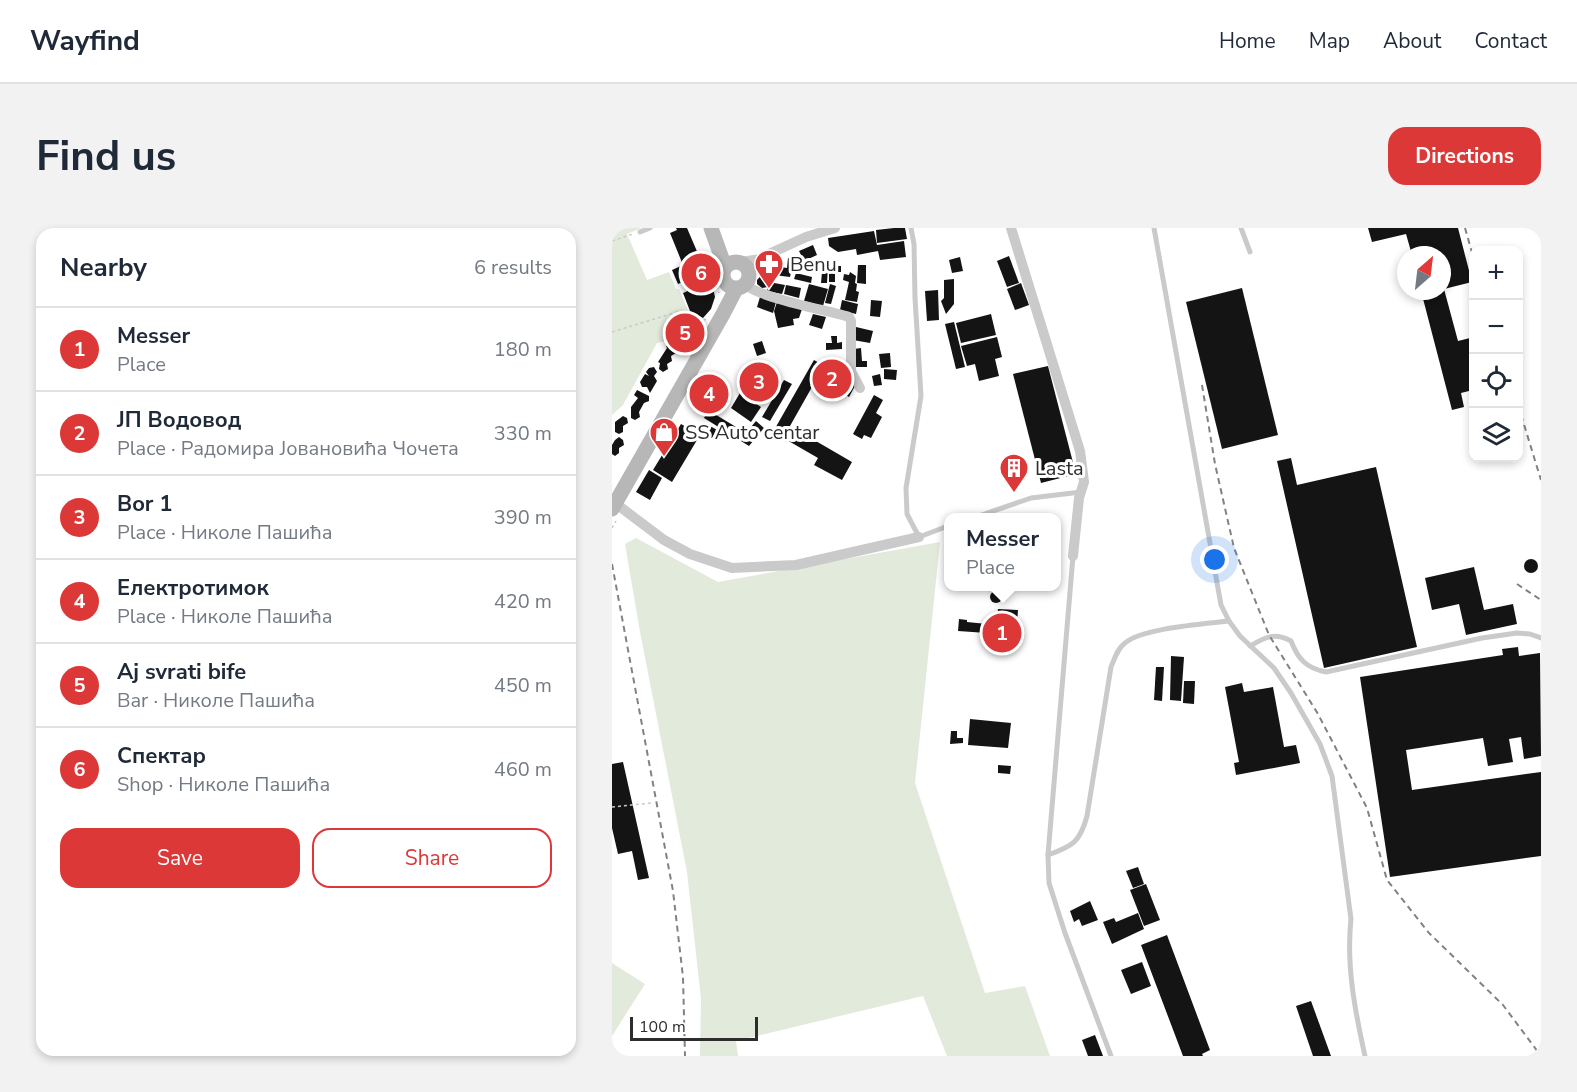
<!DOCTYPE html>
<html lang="en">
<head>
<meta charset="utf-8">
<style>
  :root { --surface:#fff; --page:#f2f2f3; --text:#1f2937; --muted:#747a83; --line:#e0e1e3; --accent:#dc3837 }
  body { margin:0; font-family:"Nunito Sans",sans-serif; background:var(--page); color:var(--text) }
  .controls { position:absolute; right:18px; top:18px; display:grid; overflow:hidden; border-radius:12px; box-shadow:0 3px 9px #0003 }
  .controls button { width:54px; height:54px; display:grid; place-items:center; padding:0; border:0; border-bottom:2px solid var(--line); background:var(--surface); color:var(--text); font:30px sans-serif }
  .compass { position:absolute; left:785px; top:18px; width:54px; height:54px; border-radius:50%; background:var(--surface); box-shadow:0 3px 9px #0003; rotate:28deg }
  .scale { position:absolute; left:18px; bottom:15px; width:128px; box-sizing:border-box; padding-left:6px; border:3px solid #2d2d2d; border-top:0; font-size:16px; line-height:21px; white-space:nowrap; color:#2d2d2d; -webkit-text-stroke:4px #fff; paint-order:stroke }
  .you { position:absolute; left:603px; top:332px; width:21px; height:21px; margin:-15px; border:4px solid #fff; border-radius:50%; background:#1a73e8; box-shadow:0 0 0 9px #1a73e833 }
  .badge { display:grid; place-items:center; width:39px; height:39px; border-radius:50%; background:var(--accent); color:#fff; font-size:20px; font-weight:700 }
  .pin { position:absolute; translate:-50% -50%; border:3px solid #fff; box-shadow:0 2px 6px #0006 }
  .popup { position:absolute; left:332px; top:285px; width:117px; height:78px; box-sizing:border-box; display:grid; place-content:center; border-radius:12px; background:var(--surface); filter:drop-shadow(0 2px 4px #0005); font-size:20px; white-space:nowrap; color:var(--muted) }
  .popup b { font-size:22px; color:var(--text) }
  .popup::after { content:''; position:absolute; left:50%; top:100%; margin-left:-12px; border:12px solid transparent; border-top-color:var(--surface) }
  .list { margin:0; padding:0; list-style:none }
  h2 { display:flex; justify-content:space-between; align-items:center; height:78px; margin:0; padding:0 24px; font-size:26px }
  h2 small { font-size:20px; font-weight:400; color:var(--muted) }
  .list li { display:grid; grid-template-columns:39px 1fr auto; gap:18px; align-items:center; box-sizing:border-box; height:84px; padding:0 24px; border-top:2px solid var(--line) }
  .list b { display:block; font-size:22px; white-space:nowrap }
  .list p { margin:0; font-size:20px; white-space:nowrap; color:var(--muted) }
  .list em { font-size:20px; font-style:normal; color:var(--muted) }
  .actions { display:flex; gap:12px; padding:18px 24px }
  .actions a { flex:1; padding:14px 0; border:2px solid var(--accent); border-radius:18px; text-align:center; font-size:21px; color:var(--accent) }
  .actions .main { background:var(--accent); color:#fff }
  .icon { flex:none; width:33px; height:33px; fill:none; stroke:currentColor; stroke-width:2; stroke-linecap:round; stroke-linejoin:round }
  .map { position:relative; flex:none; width:929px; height:828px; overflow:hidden; border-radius:18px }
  header { display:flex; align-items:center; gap:36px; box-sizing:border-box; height:84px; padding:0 30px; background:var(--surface); border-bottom:2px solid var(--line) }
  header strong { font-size:28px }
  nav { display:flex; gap:33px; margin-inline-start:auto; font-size:21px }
  .intro { display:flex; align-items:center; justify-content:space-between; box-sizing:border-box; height:144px; padding:0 36px }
  h1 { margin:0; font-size:42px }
  .button { padding:15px 27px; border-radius:18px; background:var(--accent); color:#fff; font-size:21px; font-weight:700 }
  main { display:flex; gap:36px; padding:0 36px }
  aside { flex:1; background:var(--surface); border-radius:18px; box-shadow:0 3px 9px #0003 }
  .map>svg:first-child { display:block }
</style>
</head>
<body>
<header>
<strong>Wayfind</strong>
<nav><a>Home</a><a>Map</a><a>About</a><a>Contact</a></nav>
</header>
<div class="intro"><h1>Find us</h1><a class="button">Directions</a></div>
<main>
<aside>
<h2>Nearby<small>6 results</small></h2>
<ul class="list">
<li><span class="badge">1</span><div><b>Messer</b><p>Place</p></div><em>180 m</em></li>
<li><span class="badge">2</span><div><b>ЈП Водовод</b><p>Place · Радомира Јовановића Чочета</p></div><em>330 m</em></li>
<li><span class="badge">3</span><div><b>Bor 1</b><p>Place · Николе Пашића</p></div><em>390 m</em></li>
<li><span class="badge">4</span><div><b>Електротимок</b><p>Place · Николе Пашића</p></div><em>420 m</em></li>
<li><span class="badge">5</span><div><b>Aj svrati bife</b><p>Bar · Николе Пашића</p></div><em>450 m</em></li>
<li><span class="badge">6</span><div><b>Спектар</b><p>Shop · Николе Пашића</p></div><em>460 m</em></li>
</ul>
<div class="actions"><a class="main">Save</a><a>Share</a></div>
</aside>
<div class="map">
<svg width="929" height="828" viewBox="0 0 929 828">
  <rect width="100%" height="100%" fill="#fff"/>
  <g fill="#e2eadb">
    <path d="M0,0H30L15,6L35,52L57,44L64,61H67L77,85C66,88 62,101 58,112L45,115L11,177L0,187Z"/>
    <polygon points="24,310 106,354 328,314 303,555 373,765 413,758 438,828 335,828 311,768 124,813 126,828 88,828 89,771 75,644 28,404 13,316"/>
    <polygon points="0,735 33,756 0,808"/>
  </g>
  <g fill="#141414">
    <polygon points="64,0 75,0 96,49 80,56 78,51 66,56 60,42 71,37 58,5 65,2"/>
    <polygon points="282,0 293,0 295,11 265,15 264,2"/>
    <polygon points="756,0 846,0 860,54 832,61 846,113 858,110 861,124 861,162 849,165 852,179 840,182 809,63 830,63 830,27 800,27 794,6 760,14"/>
    <polygon points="262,3 265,17 292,13 294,29 268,32 266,23 245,27 244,21 226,24 217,18 216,10"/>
    <polygon points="201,17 205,27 192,33 187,23"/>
    <polygon points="397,28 407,55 395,59 385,33"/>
    <polygon points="348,29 351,43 340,45 337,32"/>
    <polygon points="176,30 182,31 178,49 162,47 163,38 175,40"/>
    <polygon points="246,37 254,37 254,56 245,55"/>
    <polygon points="206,38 216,39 215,55 209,55 210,44 206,44"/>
    <polygon points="217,38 229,38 229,44 223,44 223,54 217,54"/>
    <polygon points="153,43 159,44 157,54 173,57 170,66 155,63 156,59 150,60 145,56 145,52"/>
    <polygon points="238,44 244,48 243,55 245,56 244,63 247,64 245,74 233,72 237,54 231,52 232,46 237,47"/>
    <polygon points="184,45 200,49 199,55 182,51"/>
    <polygon points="342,51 342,76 334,86 329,73 332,70 332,52"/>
    <polygon points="94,55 96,58 100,56 103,69 99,81 91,90 78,83 71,65"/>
    <polygon points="409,55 417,77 403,82 395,61"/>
    <polygon points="197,56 216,61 211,78 192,73"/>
    <polygon points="218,56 224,58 219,76 213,75"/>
    <polygon points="174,57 189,60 187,70 172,66"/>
    <polygon points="630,60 666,207 610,221 574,74"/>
    <polygon points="326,62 327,92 315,93 313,63"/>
    <polygon points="148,69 164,74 161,85 145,79"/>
    <polygon points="230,72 246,76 244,86 228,82"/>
    <polygon points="259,72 270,73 268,89 258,88"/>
    <polygon points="165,74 190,81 187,90 181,91 182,97 166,100 162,83"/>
    <polygon points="201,86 214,89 210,101 197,97"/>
    <polygon points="379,86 384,107 349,115 344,95"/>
    <polygon points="76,92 80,95 80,100 76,102 76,107 72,109 73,114 68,116 64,114 64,109 68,106 68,102 72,100 71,95"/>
    <polygon points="342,94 353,139 344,141 333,96"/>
    <polygon points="244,99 261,103 258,115 241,112"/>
    <polygon points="219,108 225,108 225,115 230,114 230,121 214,122 214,115 220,115"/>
    <polygon points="385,109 390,129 383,131 387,148 367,153 363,136 355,138 349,118"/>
    <polygon points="150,113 154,125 145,128 141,116"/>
    <polygon points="60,115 68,119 67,122 64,120 64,125 59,128 60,133 55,136 56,141 51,144 47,141 48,135 46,134 55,120 54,118"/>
    <polygon points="249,120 250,133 255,133 255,139 244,139 242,121"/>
    <polygon points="278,125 279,139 269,140 267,126"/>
    <polygon points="202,132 244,156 237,169 203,149 198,158 200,159 178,198 240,234 230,252 202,237 206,230 161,204"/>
    <polygon points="436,138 464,246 429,255 401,146"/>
    <polygon points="42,139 45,144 42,148 45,153 38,165 35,159 30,159 28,154 33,146 37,148 34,144 37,140"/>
    <polygon points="272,141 285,142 284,152 272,151"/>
    <polygon points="145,142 154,147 151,151 159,156 153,165 146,160 144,164 135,159"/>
    <polygon points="268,146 270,157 262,158 260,148"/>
    <polygon points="99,149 112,156 95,184 83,177"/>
    <polygon points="172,152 180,156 158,193 150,189"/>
    <polygon points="25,162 37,168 37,173 32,175 27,184 28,189 23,192 19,190 19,179 26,170 22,167"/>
    <polygon points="128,165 149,179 139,194 119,180"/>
    <polygon points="262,167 271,172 264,185 270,189 259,210 252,207 250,211 241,206"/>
    <polygon points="96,182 134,205 144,193 152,200 137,218 92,190"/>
    <polygon points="11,188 15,190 16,195 11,198 11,204 7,206 3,204 3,194"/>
    <polygon points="93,195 105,202 100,210 88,203"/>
    <polygon points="69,196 88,207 60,254 41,242"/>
    <polygon points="7,209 11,212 12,217 7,220 7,225 3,228 0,226 0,217 3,212"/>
    <polygon points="679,230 685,257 764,239 805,419 712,440 665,233"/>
    <polygon points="37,242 50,250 38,272 24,264"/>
    <circle cx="919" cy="338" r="7"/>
    <polygon points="862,339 872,382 901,376 905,396 854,407 847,376 820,382 813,350"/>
    <circle cx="384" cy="369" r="6"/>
    <polygon points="386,381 406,382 403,423 374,420 377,389 385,390"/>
    <polygon points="347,391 355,392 355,394 375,396 375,405 346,403"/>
    <polygon points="906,419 907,428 928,425 929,528 912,531 909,509 897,511 901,534 876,538 871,510 794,522 800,562 929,544 929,628 778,649 748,449 891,427 890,421"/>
    <polygon points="559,428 572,429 569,473 558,472"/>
    <polygon points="544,439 552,439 550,473 542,472"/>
    <polygon points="572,453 583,453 582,476 571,475"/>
    <polygon points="630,455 632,464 661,459 672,519 684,517 688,535 624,547 622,535 627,534 613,459"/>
    <polygon points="358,491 399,495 396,520 356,517"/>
    <polygon points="339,503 345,503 345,510 351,510 351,515 338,516"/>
    <polygon points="11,534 37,650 26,652 20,623 6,626 0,600 0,536"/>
    <polygon points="386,537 399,538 398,546 386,545"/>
    <polygon points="526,639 532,656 521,660 514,643"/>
    <polygon points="534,656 548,692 532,698 518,662"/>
    <polygon points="478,673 486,692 470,698 467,691 462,694 458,683"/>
    <polygon points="526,685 532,701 500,716 491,694 502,690 504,694"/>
    <polygon points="555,707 598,822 590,826 591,828 571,828 529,717"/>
    <polygon points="530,734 539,758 519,766 509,742"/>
    <polygon points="699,773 719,828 701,828 684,778"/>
    <polygon points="483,807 491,828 476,828 470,812"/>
  </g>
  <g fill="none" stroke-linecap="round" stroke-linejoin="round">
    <g stroke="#cacaca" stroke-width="1.5" stroke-dasharray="3 3" stroke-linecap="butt">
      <polyline points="0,13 21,6"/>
      <polyline points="103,46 107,65"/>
      <polyline points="0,104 65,84 78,86 94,92"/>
      <polyline points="0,300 4,293"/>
      <polyline points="0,579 39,575"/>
    </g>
    <g stroke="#cacaca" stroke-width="5">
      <polyline points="299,0 302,16 303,70 309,168 294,260 295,286 307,309 336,298"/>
      <path d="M542,0L609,377L617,393L628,408L662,440L679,465L708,516L720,548L739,691C734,737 743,783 753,828"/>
      <polyline points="629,0 638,24"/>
      <polyline points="28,4 38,0"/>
      <polyline points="361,290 419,270 469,264"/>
      <polyline points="461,328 436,627 437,655 453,705 499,828"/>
      <path d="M638,418C654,409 662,404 679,413C686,431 694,440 714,444L870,410L905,405L918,406L929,410"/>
      <path d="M436,627C461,618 468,614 475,588L499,439C503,430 505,421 513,415C530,400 592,396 617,393"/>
    </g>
    <g stroke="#cacaca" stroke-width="10">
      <polyline points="399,0 468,223 472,254 467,270 461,328"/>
      <polyline points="128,34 149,31"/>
      <polyline points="137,43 159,25 194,9 223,0"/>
      <path d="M134,57C149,70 214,82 237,89L239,93V143L248,160"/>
      <polyline points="3,277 7,278 52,312 78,326 120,340 184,337 307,309"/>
    </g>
    <g stroke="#b7b7b7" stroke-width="15">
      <polyline points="99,0 113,39"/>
      <circle cx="124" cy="47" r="13"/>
      <polyline points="0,281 111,86 124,61"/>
    </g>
    <g stroke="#828282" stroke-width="2" stroke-dasharray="6 4.5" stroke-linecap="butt">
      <polyline points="853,0 861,28"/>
      <polyline points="590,157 603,236 622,320 657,407 706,486 755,580 775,652 817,705 891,777 929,828"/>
      <polyline points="906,177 929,252"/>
      <polyline points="0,336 61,663 71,749 73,828"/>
      <polyline points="905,356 929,372"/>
    </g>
  </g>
  <defs>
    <g id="pharmacy-pin" transform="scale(1.5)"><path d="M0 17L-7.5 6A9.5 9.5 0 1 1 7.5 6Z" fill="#dc3837" stroke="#fff"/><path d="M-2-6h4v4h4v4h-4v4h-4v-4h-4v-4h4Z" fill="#fff"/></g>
    <g id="shop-pin" transform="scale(1.5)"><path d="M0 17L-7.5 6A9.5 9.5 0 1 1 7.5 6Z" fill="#dc3837" stroke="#fff"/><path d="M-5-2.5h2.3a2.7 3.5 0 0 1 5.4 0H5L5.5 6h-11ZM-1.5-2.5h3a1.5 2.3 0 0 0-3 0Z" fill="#fff"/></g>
    <g id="building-pin" transform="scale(1.5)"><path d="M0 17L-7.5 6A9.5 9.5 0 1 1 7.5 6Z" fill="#dc3837" stroke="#fff"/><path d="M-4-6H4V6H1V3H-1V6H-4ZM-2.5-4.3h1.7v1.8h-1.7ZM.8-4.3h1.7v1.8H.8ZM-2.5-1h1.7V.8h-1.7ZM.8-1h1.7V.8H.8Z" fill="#fff"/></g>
  </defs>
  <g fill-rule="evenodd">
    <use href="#pharmacy-pin" x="157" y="36"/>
    <use href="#shop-pin" x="52" y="204"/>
    <use href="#building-pin" x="402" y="240"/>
  </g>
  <g text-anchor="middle" stroke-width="6" stroke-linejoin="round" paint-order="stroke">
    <g font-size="20" fill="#2d2d2d" stroke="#fff" text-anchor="start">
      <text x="178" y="43">Benu</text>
      <text x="73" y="211">SS Auto centar</text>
      <text x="423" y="247">Lasta</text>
    </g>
  </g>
</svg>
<div class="controls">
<button>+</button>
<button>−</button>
<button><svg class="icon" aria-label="locate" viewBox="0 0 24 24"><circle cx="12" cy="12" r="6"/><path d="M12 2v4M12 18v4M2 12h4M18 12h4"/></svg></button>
<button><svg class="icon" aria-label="layers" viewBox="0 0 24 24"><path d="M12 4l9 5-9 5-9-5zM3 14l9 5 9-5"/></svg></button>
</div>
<svg class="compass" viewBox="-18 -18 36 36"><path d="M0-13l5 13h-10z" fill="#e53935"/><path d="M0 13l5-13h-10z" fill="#747a83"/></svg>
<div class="scale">100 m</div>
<div class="you"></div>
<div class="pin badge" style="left:390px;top:405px">1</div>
<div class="popup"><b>Messer</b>Place</div>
<div class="pin badge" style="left:220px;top:151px">2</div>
<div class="pin badge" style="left:147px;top:154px">3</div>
<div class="pin badge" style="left:97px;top:166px">4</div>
<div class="pin badge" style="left:73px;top:105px">5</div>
<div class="pin badge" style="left:89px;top:45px">6</div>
</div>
</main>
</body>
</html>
